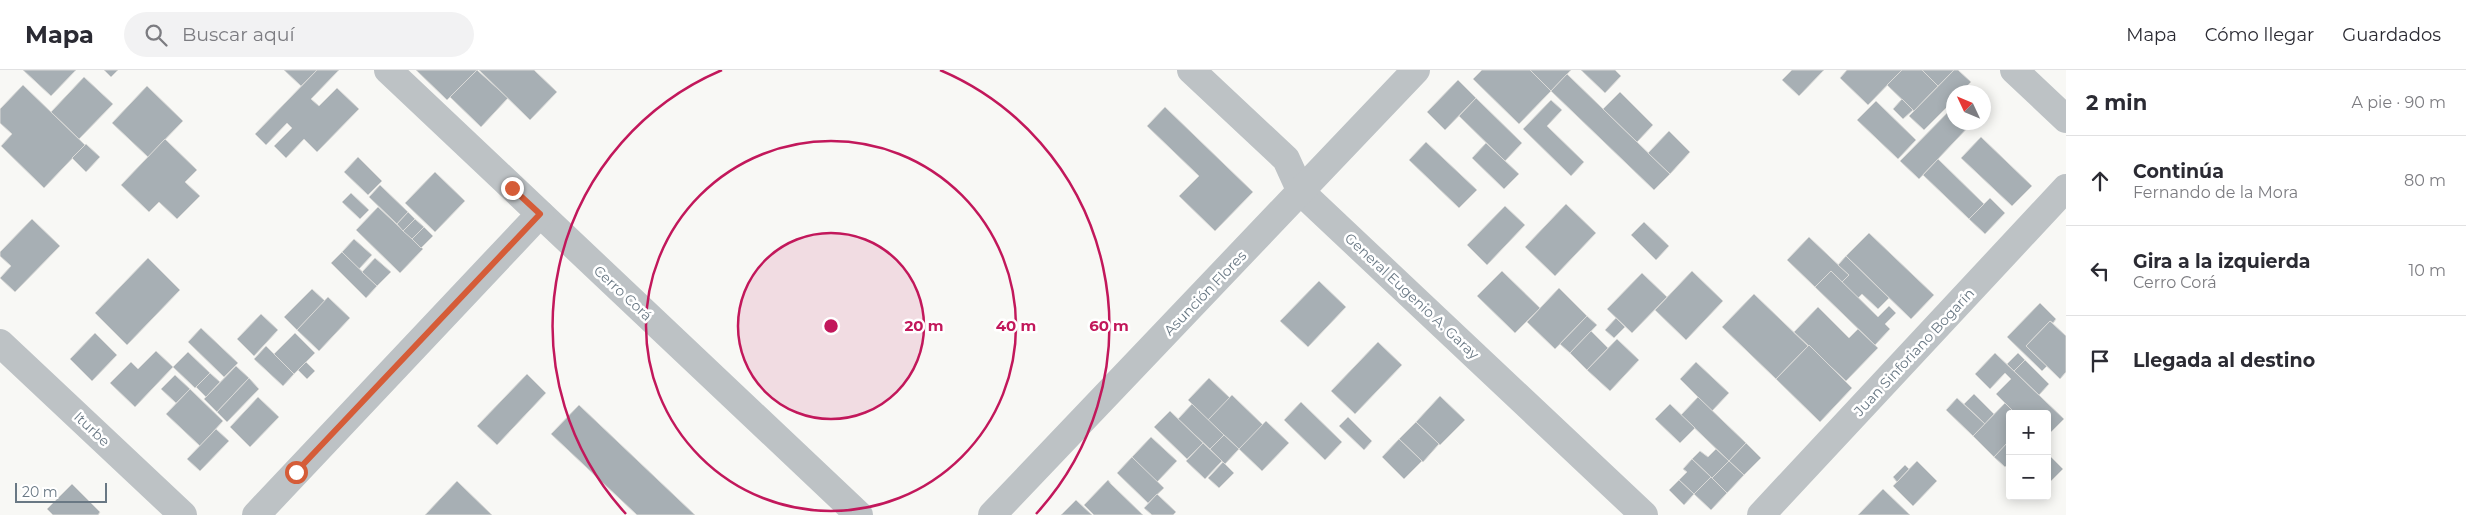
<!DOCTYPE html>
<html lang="es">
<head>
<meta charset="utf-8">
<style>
  :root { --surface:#fff; --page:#f2f2f3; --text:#2b2b33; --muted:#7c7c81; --line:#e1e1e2 }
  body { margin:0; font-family:Montserrat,sans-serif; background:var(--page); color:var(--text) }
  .controls { position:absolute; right:15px; bottom:15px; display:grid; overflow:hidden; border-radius:5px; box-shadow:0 2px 12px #0003 }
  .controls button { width:45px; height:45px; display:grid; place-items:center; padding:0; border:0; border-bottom:1px solid var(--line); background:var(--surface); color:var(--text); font:25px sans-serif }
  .compass { position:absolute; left:1946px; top:15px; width:45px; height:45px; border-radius:50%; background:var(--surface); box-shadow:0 2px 12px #0003; rotate:314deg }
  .scale { position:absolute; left:15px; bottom:12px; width:92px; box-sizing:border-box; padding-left:5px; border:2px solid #697884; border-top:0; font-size:14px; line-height:18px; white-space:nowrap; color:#697884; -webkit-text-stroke:4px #fff; paint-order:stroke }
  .stop { position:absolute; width:15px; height:15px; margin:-11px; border:4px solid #d55c38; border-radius:50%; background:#fff }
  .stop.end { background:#d55c38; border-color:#fff; box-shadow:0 1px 5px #0008 }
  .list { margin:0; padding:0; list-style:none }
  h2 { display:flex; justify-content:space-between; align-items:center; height:65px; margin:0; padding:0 20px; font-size:21px }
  h2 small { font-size:16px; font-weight:400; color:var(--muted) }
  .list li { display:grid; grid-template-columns:32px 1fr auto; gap:15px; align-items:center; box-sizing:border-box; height:90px; padding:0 20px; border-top:1px solid var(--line) }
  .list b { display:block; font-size:19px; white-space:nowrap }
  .list p { margin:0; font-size:16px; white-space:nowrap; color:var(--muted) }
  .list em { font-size:16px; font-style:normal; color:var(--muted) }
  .icon { flex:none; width:28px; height:28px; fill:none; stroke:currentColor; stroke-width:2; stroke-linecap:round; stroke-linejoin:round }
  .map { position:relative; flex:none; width:2066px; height:445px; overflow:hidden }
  header { display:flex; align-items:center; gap:30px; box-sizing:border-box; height:70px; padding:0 25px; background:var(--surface); border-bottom:1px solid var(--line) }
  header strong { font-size:24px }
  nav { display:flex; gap:28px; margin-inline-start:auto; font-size:18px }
  .search { width:350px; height:45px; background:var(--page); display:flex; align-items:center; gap:12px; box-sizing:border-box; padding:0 18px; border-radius:28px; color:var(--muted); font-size:19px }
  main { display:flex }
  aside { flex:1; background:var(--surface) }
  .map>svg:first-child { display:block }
</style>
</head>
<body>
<header>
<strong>Mapa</strong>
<div class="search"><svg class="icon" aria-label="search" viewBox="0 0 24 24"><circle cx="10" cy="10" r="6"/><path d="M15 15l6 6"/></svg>Buscar aquí</div>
<nav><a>Mapa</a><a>Cómo llegar</a><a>Guardados</a></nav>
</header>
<main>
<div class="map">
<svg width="2066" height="445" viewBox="0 0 2066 445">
  <rect width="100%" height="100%" fill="#f8f8f5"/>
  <g fill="#a7afb4" stroke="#dadad8">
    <polygon points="23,0 76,0 51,26"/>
    <polygon points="104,0 118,0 111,7"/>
    <polygon points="284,0 317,0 301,16"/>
    <polygon points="317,0 339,0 311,29 319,36 337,18 359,39 317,82 304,69 286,88 274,76 292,58 287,53 266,75 255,64"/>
    <polygon points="416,0 477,0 447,30"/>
    <polygon points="477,0 508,28 481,57 450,27"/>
    <polygon points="479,0 534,0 557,22 530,50"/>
    <polygon points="1482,0 1530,0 1551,21 1519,54 1473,9"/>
    <polygon points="1530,0 1571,0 1551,21"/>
    <polygon points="1581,0 1615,0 1621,6 1605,23"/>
    <polygon points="1792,0 1824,0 1799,26 1782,10"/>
    <polygon points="1847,0 1902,0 1868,35 1840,8"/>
    <polygon points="1902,0 1922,0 1938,16 1914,41 1887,15"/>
    <polygon points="1922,0 1954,0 1938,16"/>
    <polygon points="1954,0 1958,0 1971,12 1961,22 1954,22 1954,30 1924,60 1909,46"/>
    <polygon points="1567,4 1670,104 1654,120 1551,21"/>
    <polygon points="84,7 113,34 79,69 51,42"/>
    <polygon points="1458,10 1476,28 1445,60 1427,42"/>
    <polygon points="23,15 85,75 44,118 1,76 12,64 0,53 0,39"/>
    <polygon points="147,16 183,51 148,87 112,53"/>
    <polygon points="1620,22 1653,55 1637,72 1603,39"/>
    <polygon points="1476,28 1522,73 1505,91 1459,46"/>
    <polygon points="1984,28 1990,35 1984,42"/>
    <polygon points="1902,29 1913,40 1903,49 1893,39"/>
    <polygon points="1551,30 1562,40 1547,56 1584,92 1571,106 1523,59"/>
    <polygon points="1876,31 1916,70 1898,89 1857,50"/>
    <polygon points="1954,36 1954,52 1973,52 1919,109 1900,91"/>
    <polygon points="1165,37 1253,122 1215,161 1179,126 1199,106 1147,56"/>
    <polygon points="1669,61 1690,82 1670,104 1648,83"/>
    <polygon points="1981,67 2032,116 2012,136 1961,88"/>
    <polygon points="165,69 197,100 185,112 200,126 177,149 159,132 149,142 121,115"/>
    <polygon points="1426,72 1477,120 1459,138 1409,90"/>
    <polygon points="1486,73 1519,104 1504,119 1472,88"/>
    <polygon points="86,74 100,87 86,102 72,88"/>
    <polygon points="358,87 382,111 368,125 344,102"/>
    <polygon points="1938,89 1984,134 1969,149 1923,105"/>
    <polygon points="435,102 465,131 435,162 405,133"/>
    <polygon points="380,115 408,142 397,154 369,127"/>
    <polygon points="351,123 369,140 360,149 342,132"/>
    <polygon points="1990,128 2005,143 1985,164 1969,149"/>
    <polygon points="1566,134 1596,163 1555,206 1525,177"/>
    <polygon points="1505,136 1525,155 1487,195 1467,175"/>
    <polygon points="378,137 423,179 400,203 356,160"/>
    <polygon points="408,142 415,149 403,161 397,154"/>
    <polygon points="32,149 60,176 15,222 0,208 11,196 0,186 0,182"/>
    <polygon points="415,149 424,157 412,169 403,161"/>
    <polygon points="1644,152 1669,176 1656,190 1631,165"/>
    <polygon points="424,157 433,166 421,178 412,169"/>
    <polygon points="1869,163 1934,225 1911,249 1846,186"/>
    <polygon points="1809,167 1849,205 1842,212 1831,201 1815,217 1787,190"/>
    <polygon points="354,169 372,185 359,199 342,182"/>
    <polygon points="342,182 377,216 366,228 331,193"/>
    <polygon points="1846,186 1889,228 1878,239 1862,224 1858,228 1842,212 1849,205 1838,195"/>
    <polygon points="148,188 180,220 127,275 95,243"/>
    <polygon points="375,188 391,202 377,216 362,202"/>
    <polygon points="1502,201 1540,238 1515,263 1477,226"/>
    <polygon points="1692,201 1723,231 1686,270 1655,240"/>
    <polygon points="1831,201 1878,247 1889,236 1896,243 1885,254 1890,259 1875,275 1815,217"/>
    <polygon points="1642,203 1667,227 1632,263 1607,239"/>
    <polygon points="1319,211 1346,237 1308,277 1280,251"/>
    <polygon points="1559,218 1587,246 1555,279 1527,252"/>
    <polygon points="312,219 325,231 297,260 284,247"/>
    <polygon points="1754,224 1808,276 1776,309 1722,257"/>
    <polygon points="328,227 350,248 319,281 297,260"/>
    <polygon points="2040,233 2056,249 2053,253 2050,251 2026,276 2047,296 2042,301 2007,267"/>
    <polygon points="1818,237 1849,268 1858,259 1878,278 1846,311 1794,262"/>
    <polygon points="261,244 278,260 254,286 237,269"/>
    <polygon points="1587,246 1597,255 1570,283 1560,274"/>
    <polygon points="1616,248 1625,257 1614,268 1605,260"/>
    <polygon points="2050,251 2066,266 2066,302 2060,309 2026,276"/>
    <polygon points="201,258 238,293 224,307 188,272"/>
    <polygon points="1591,261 1608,278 1587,300 1570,283"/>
    <polygon points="95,263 117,285 92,311 70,289"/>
    <polygon points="295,263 315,283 294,304 274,284"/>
    <polygon points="1617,269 1639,290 1610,321 1587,300"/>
    <polygon points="1378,272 1402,295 1355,344 1331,321"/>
    <polygon points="1809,275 1852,318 1820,352 1776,309"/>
    <polygon points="266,276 294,304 283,316 254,289"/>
    <polygon points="156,281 173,297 135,337 110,313 131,292 138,299"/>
    <polygon points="188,282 210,303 195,318 173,297"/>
    <polygon points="1995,283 2064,349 2047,366 2047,344 2038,342 2036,344 2016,344 1996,324 2011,309 2005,303 1990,319 1975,304"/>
    <polygon points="2018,283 2025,290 2014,301 2007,294"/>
    <polygon points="2025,290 2049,314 2039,325 2014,301"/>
    <polygon points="306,292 315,301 307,309 298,300"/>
    <polygon points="1696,292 1729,323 1712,341 1680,309"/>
    <polygon points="236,296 249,308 217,342 204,329"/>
    <polygon points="210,303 220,312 206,327 196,317"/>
    <polygon points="527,304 546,323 497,375 477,356"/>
    <polygon points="175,305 190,319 176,333 161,319"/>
    <polygon points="249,308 259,319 227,352 217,342"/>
    <polygon points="1209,308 1230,328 1208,350 1188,330"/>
    <polygon points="190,319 223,351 200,376 166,344"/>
    <polygon points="1974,324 1994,344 1985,354 1964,334"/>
    <polygon points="1232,325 1263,355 1239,379 1208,350"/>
    <polygon points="1440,326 1465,350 1440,375 1416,352"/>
    <polygon points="258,327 279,347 250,377 230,357"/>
    <polygon points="1698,327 1746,373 1729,391 1681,345"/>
    <polygon points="1957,328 1985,354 1973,366 1946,340"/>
    <polygon points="1301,332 1342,372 1325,390 1284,350"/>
    <polygon points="2005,333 2016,344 2010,344 2010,371 1994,387 1973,366"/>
    <polygon points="1192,334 1224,365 1210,379 1178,349"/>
    <polygon points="1670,334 1695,358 1680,373 1655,349"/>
    <polygon points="579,335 695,445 637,445 551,364"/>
    <polygon points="1170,341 1203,373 1187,389 1154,357"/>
    <polygon points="1348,347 1372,371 1364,380 1339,356"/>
    <polygon points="1266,351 1289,373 1262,401 1239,379"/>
    <polygon points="1416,352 1439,374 1423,392 1399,369"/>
    <polygon points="216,359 229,371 200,401 187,389"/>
    <polygon points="1224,365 1239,379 1225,394 1210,379"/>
    <polygon points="1151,367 1177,391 1157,412 1132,387"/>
    <polygon points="1399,369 1422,391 1404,409 1382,387"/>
    <polygon points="2008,372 2010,392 2005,397 1994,387"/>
    <polygon points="1203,373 1222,391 1205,409 1186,391"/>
    <polygon points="1746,373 1761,388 1744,405 1729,391"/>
    <polygon points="1716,379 1729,391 1712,408 1692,389 1700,381 1708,387"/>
    <polygon points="2047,383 2063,399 2047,415"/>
    <polygon points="1132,387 1164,418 1148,433 1117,403"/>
    <polygon points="1692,389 1711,407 1694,424 1679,410 1687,402 1683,399"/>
    <polygon points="1729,391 1744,405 1727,423 1712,408"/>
    <polygon points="1917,391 1937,411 1913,436 1893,416"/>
    <polygon points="1223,392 1234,403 1219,418 1208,408"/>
    <polygon points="1905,395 1909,399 1897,412 1893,407"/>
    <polygon points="1711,407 1727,423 1711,440 1694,424"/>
    <polygon points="1108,410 1111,414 1143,445 1094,445 1084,435"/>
    <polygon points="1679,410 1694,424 1684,435 1669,420"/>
    <polygon points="457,411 492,445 425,445"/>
    <polygon points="72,414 100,442 98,445 53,445 47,439"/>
    <polygon points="1883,419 1910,445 1858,445"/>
    <polygon points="1157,424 1176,442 1173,445 1152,445 1144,438"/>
    <polygon points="1076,430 1092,445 1061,445"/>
  </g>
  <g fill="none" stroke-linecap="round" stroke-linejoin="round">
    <g stroke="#bdc2c5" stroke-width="28">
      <polyline points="388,0 859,445"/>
      <polyline points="1191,0 1286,89 1301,122 1644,445"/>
      <polyline points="2014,0 2066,49"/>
      <polyline points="0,273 183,445"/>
      <polyline points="256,445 540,144"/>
      <polyline points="992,445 1416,0"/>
      <polyline points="1761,445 2066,118"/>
    </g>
  </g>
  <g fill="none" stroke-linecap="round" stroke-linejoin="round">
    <polyline stroke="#d55c38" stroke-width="6" points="296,402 540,144 512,118"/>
  </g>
  <circle cx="831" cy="256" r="93" fill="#c2185b" fill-opacity=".12"/>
  <g fill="none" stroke="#c2185b" stroke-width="2.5">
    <circle cx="831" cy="256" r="93"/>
    <circle cx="831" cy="256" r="185"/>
    <path d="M626 444A278 278 0 0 1 722 0M940 0A278 278 0 0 1 1036 444"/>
  </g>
  <g text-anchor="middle" stroke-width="5" stroke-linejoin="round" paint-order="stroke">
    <g font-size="14" fill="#697884" stroke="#fff">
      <text transform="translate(623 223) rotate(43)" y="5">Cerro Corá</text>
      <text transform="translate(1205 223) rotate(-46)" y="5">Asunción Flores</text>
      <text transform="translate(1412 226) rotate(43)" y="5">General Eugenio A. Garay</text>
      <text transform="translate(1914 282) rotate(-47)" y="5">Juan Sinforiano Bogarín</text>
      <text transform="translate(92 359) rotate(43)" y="5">Iturbe</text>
    </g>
  </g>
  <circle cx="831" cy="256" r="8" fill="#c2185b" stroke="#fff" stroke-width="2.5"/>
  <g font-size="15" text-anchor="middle" font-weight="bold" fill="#c2185b" stroke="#fff" stroke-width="5" stroke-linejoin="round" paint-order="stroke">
    <text x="924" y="261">20 m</text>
    <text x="1016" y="261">40 m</text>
    <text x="1109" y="261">60 m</text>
  </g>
</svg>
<div class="controls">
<button>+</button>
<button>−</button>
</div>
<svg class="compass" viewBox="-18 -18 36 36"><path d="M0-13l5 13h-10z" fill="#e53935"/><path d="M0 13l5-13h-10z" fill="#7c7c81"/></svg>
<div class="scale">20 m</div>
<div class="stop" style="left:296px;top:402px"></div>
<div class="stop end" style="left:512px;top:118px"></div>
</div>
<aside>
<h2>2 min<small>A pie · 90 m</small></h2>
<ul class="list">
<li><svg class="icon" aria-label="ahead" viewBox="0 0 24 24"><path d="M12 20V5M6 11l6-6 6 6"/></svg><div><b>Continúa</b><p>Fernando de la Mora</p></div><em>80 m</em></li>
<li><svg class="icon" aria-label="left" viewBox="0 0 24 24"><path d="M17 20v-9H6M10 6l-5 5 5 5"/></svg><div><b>Gira a la izquierda</b><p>Cerro Corá</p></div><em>10 m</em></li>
<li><svg class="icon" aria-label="arrive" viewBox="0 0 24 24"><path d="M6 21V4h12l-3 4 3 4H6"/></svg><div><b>Llegada al destino</b></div></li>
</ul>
</aside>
</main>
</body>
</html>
